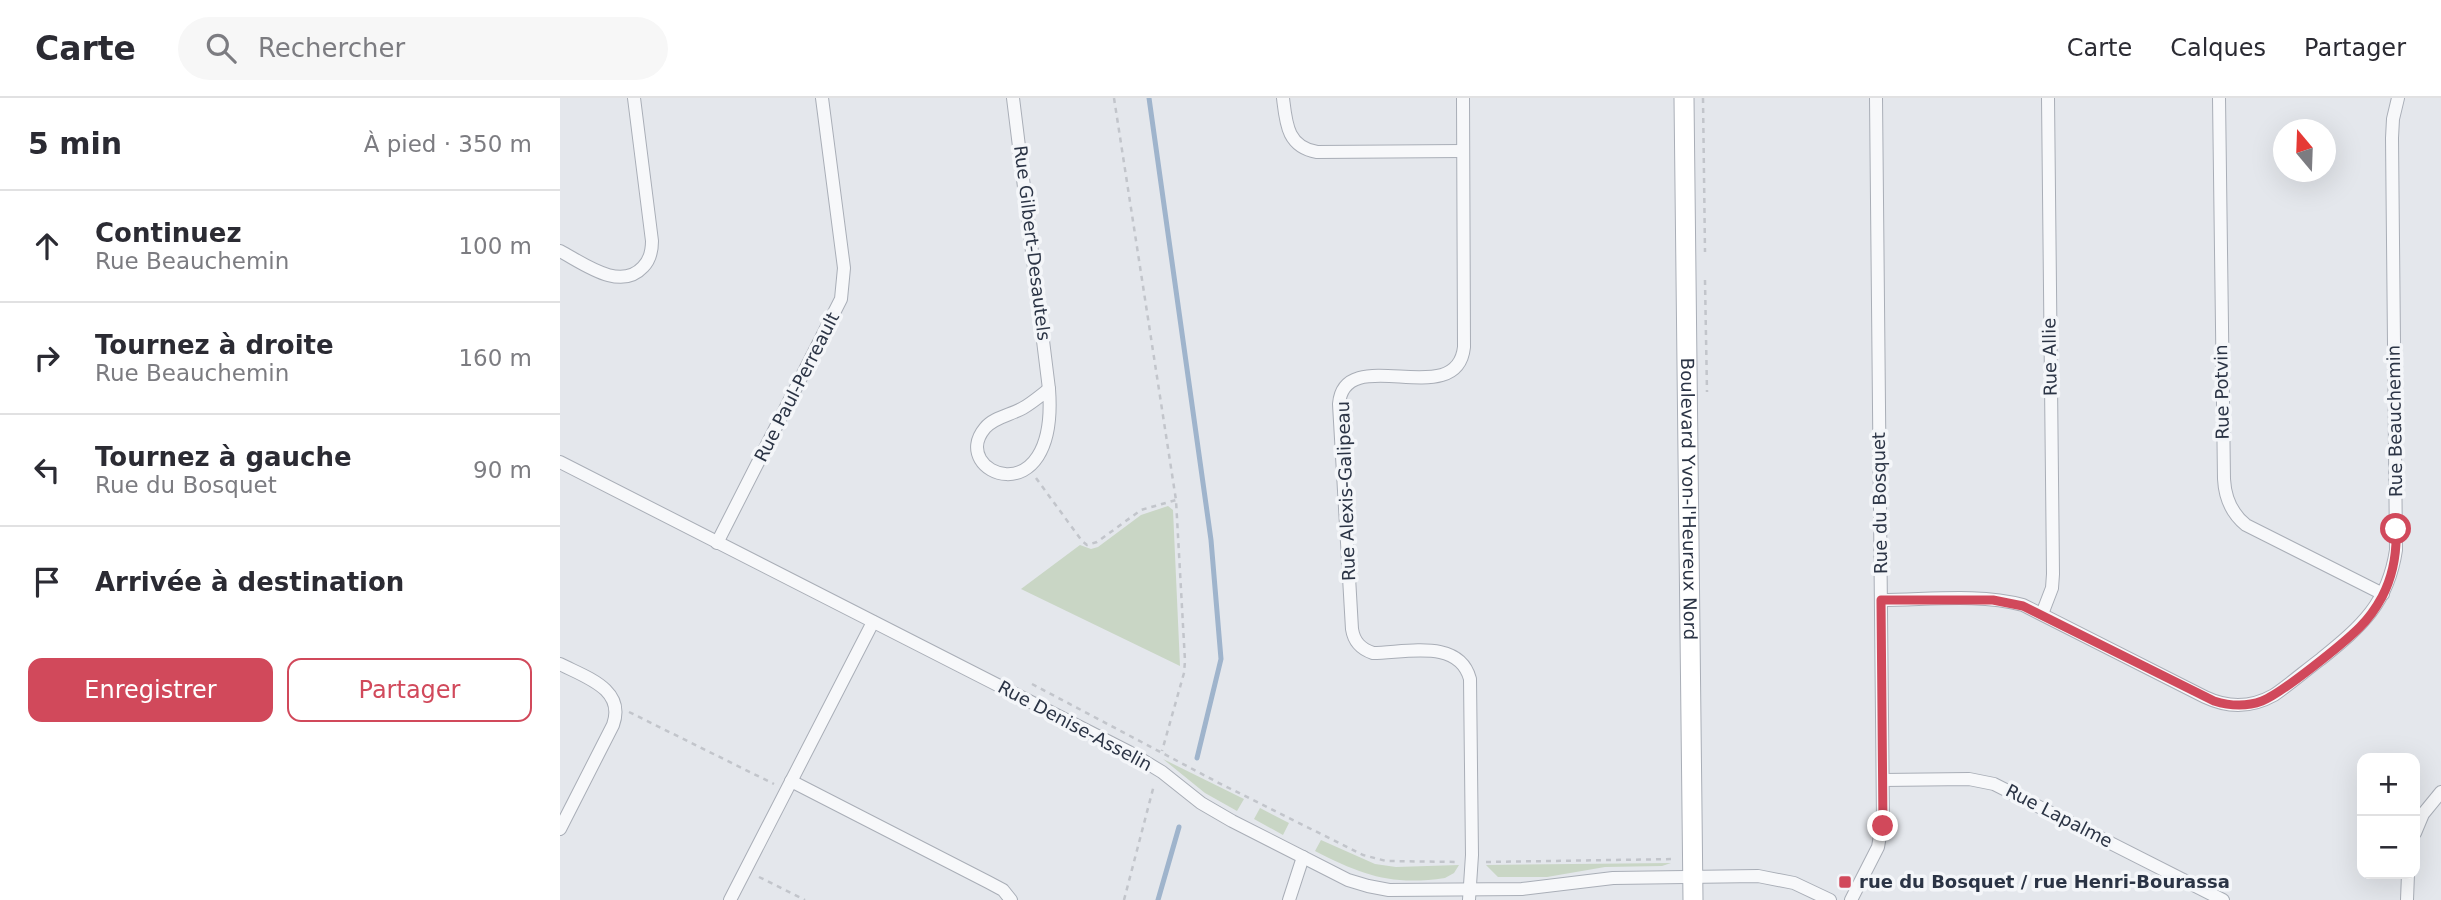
<!DOCTYPE html>
<html lang="fr">
<head>
<meta charset="utf-8">
<style>
  :root { --surface:#fff; --page:#f7f7f7; --text:#2b2b33; --muted:#7c7c81; --line:#e1e1e2; --accent:#d1495b }
  body { margin:0; font-family:"DejaVu Sans",sans-serif; background:var(--page); color:var(--text) }
  .controls { position:absolute; right:21px; bottom:21px; display:grid; overflow:hidden; border-radius:14px; box-shadow:0 7px 28px #0002 }
  .controls button { width:63px; height:63px; display:grid; place-items:center; padding:0; border:0; border-bottom:2px solid var(--line); background:var(--surface); color:var(--text); font:35px sans-serif }
  .compass { position:absolute; left:1713px; top:21px; width:63px; height:63px; border-radius:50%; background:var(--surface); box-shadow:0 7px 28px #0002; rotate:341deg }
  .stop { position:absolute; width:21px; height:21px; margin:-16px; border:5px solid #d1495b; border-radius:50%; background:#fff }
  .stop.end { background:#d1495b; border-color:#fff; box-shadow:0 2px 7px #0008 }
  .list { margin:0; padding:0; list-style:none }
  h2 { display:flex; justify-content:space-between; align-items:center; height:91px; margin:0; padding:0 28px; font-size:30px }
  h2 small { font-size:23px; font-weight:400; color:var(--muted) }
  .list li { display:grid; grid-template-columns:46px 1fr auto; gap:21px; align-items:center; box-sizing:border-box; height:112px; padding:0 28px; border-top:2px solid var(--line) }
  .list b { display:block; font-size:26px; white-space:nowrap }
  .list p { margin:0; font-size:23px; white-space:nowrap; color:var(--muted) }
  .list em { font-size:23px; font-style:normal; color:var(--muted) }
  .actions { display:flex; gap:14px; padding:21px 28px }
  .actions a { flex:1; padding:16px 0; border:2px solid var(--accent); border-radius:14px; text-align:center; font-size:24px; color:var(--accent) }
  .actions .main { background:var(--accent); color:#fff }
  .icon { flex:none; width:38px; height:38px; fill:none; stroke:currentColor; stroke-width:2; stroke-linecap:round; stroke-linejoin:round }
  .map { position:relative; flex:none; width:1881px; height:802px; overflow:hidden }
  header { display:flex; align-items:center; gap:42px; box-sizing:border-box; height:98px; padding:0 35px; background:var(--surface); border-bottom:2px solid var(--line) }
  header strong { font-size:33px }
  nav { display:flex; gap:38px; margin-inline-start:auto; font-size:24px }
  .search { width:490px; height:63px; background:var(--page); display:flex; align-items:center; gap:18px; box-sizing:border-box; padding:0 24px; border-radius:38px; color:var(--muted); font-size:26px }
  main { display:flex }
  aside { flex:1; background:var(--surface) }
  .map>svg:first-child { display:block }
</style>
</head>
<body>
<header>
<strong>Carte</strong>
<div class="search"><svg class="icon" aria-label="search" viewBox="0 0 24 24"><circle cx="10" cy="10" r="6"/><path d="M15 15l6 6"/></svg>Rechercher</div>
<nav><a>Carte</a><a>Calques</a><a>Partager</a></nav>
</header>
<main>
<aside>
<h2>5 min<small>À pied · 350 m</small></h2>
<ul class="list">
<li><svg class="icon" aria-label="ahead" viewBox="0 0 24 24"><path d="M12 20V5M6 11l6-6 6 6"/></svg><div><b>Continuez</b><p>Rue Beauchemin</p></div><em>100 m</em></li>
<li><svg class="icon" aria-label="right" viewBox="0 0 24 24"><path d="M7 20v-9h11M14 6l5 5-5 5"/></svg><div><b>Tournez à droite</b><p>Rue Beauchemin</p></div><em>160 m</em></li>
<li><svg class="icon" aria-label="left" viewBox="0 0 24 24"><path d="M17 20v-9H6M10 6l-5 5 5 5"/></svg><div><b>Tournez à gauche</b><p>Rue du Bosquet</p></div><em>90 m</em></li>
<li><svg class="icon" aria-label="arrive" viewBox="0 0 24 24"><path d="M6 21V4h12l-3 4 3 4H6"/></svg><div><b>Arrivée à destination</b></div></li>
</ul>
<div class="actions"><a class="main">Enregistrer</a><a>Partager</a></div>
</aside>
<div class="map">
<svg width="1881" height="802" viewBox="0 0 1881 802">
  <rect width="100%" height="100%" fill="#e4e7ec"/>
  <g fill="#c9d6c5">
    <polygon points="608,408 613,412 620,568 461,491 520,447 531,451 538,449 581,417"/>
    <polygon points="603,661 684,701 677,713 645,695"/>
    <polygon points="700,710 729,725 723,737 694,721"/>
    <path d="M761,742L815,766L836,769L899,767L894,775L885,780C831,788 802,777 755,753Z"/>
    <polygon points="1111,765 1102,768 1045,769 987,779 938,779 926,767"/>
  </g>
  <g fill="none" stroke-linecap="round" stroke-linejoin="round">
    <g stroke="#9fb4cc" stroke-width="5">
      <polyline points="589,0 651,442 661,561 637,660"/>
      <polyline points="598,802 619,729"/>
    </g>
    <g stroke="#a9aeb7" stroke-width="14">
      <g id="street">
        <polyline points="453,0 489,291"/>
        <path d="M723,0C726,25 727,49 757,54L903,53"/>
        <path d="M903,0L904,249C897,315 784,243 779,306L792,531C794,544 801,551 813,555C845,555 899,540 910,581L912,757L909,802"/>
        <path d="M1659,0L1664,381C1665,400 1671,415 1686,427L1823,496"/>
        <path d="M0,153C23,165 60,194 83,169C90,162 92,153 92,143L74,0"/>
        <path d="M489,291C499,421 387,375 425,330C434,319 451,317 463,310C472,305 480,298 489,291Z"/>
        <polyline points="0,364 569,654 602,674 641,705 672,723 788,782 808,788 829,792 962,791 1053,780 1198,778 1234,785 1270,802"/>
        <polyline points="157,445 281,201 284,170 262,0"/>
        <path d="M1321,502C1367,502 1418,495 1463,507L1645,599C1668,610 1691,610 1714,597C1730,586 1745,573 1761,561C1802,528 1828,505 1836,452L1832,40L1833,21L1838,0"/>
        <polyline points="1482,516 1492,490 1493,476 1488,0"/>
        <path d="M0,566C25,579 66,591 53,627L0,731"/>
        <polyline points="1323,682 1409,681 1434,686 1663,802"/>
        <polyline points="231,683 428,784 443,792 451,802"/>
        <polyline points="1855,735 1863,716 1881,694"/>
        <polyline points="170,802 313,524"/>
        <polyline points="729,802 743,759"/>
        <polyline points="1291,802 1318,749 1323,721 1316,0"/>
        <polyline points="1847,802 1848,776"/>
      </g>
    </g>
    <g stroke="#a9aeb7" stroke-width="21">
      <g id="secondary">
        <path id="s1" d="M1124,0L1133,802"/>
      </g>
    </g>
    <g stroke="#c2c5cb" stroke-width="2.5" stroke-dasharray="5 5" stroke-linecap="butt">
      <polyline points="554,0 616,402 625,563 624,575 602,653"/>
      <polyline points="1143,0 1145,154"/>
      <polyline points="1145,182 1147,294"/>
      <polyline points="476,380 522,443 527,447 537,444 581,412 616,402"/>
      <polyline points="472,586 657,684 803,757 826,763 899,764"/>
      <polyline points="69,614 214,686"/>
      <polyline points="926,764 1116,761"/>
      <polyline points="199,779 245,802"/>
      <polyline points="564,802 594,687"/>
    </g>
    <use href="#street" stroke="#f7f8fa" stroke-width="12"/>
    <use href="#secondary" stroke="#fff" stroke-width="19"/>
  </g>
  <g fill="none" stroke-linecap="round" stroke-linejoin="round">
    <path stroke="#d1495b" stroke-width="9" d="M1323,728L1321,502H1433L1463,508L1654,603C1670,608 1686,609 1702,603C1721,596 1784,545 1800,529C1809,520 1816,510 1822,499C1833,478 1837,455 1836,431"/>
  </g>
  <rect fill="#d1495b" stroke="#f4f6f9" stroke-width="2.5" x="1278" y="777" width="14" height="14" rx="3.5"/>
  <g text-anchor="middle" stroke-width="7" stroke-linejoin="round" paint-order="stroke">
    <g font-size="18" fill="#2b3445" stroke="#f4f6f9">
      <text transform="translate(472 145) rotate(83)" y="6">Rue Gilbert-Desautels</text>
      <text transform="translate(1490 259) rotate(-91)" y="6">Rue Allie</text>
      <text transform="translate(237 289) rotate(-63)" y="6">Rue Paul-Perreault</text>
      <text transform="translate(1662 294) rotate(-91)" y="6">Rue Potvin</text>
      <text transform="translate(1835 323) rotate(-91)" y="6">Rue Beauchemin</text>
      <text transform="translate(786 393) rotate(-92)" y="6">Rue Alexis-Galipeau</text>
      <text dy="6" stroke="none"><textPath href="#s1" startOffset="401">Boulevard Yvon-l'Heureux Nord</textPath></text>
      <text transform="translate(1320 405) rotate(-91)" y="6">Rue du Bosquet</text>
      <text transform="translate(515 628) rotate(28)" y="6">Rue Denise-Asselin</text>
      <text transform="translate(1499 718) rotate(27)" y="6">Rue Lapalme</text>
    </g>
    <g font-size="18" font-weight="bold" fill="#2b3445" stroke="#f4f6f9" text-anchor="start">
      <text x="1299" y="790">rue du Bosquet / rue Henri-Bourassa</text>
    </g>
  </g>
</svg>
<div class="controls">
<button>+</button>
<button>−</button>
</div>
<svg class="compass" viewBox="-18 -18 36 36"><path d="M0-13l5 13h-10z" fill="#e53935"/><path d="M0 13l5-13h-10z" fill="#7c7c81"/></svg>
<div class="stop" style="left:1836px;top:431px"></div>
<div class="stop end" style="left:1323px;top:728px"></div>
</div>
</main>
</body>
</html>
